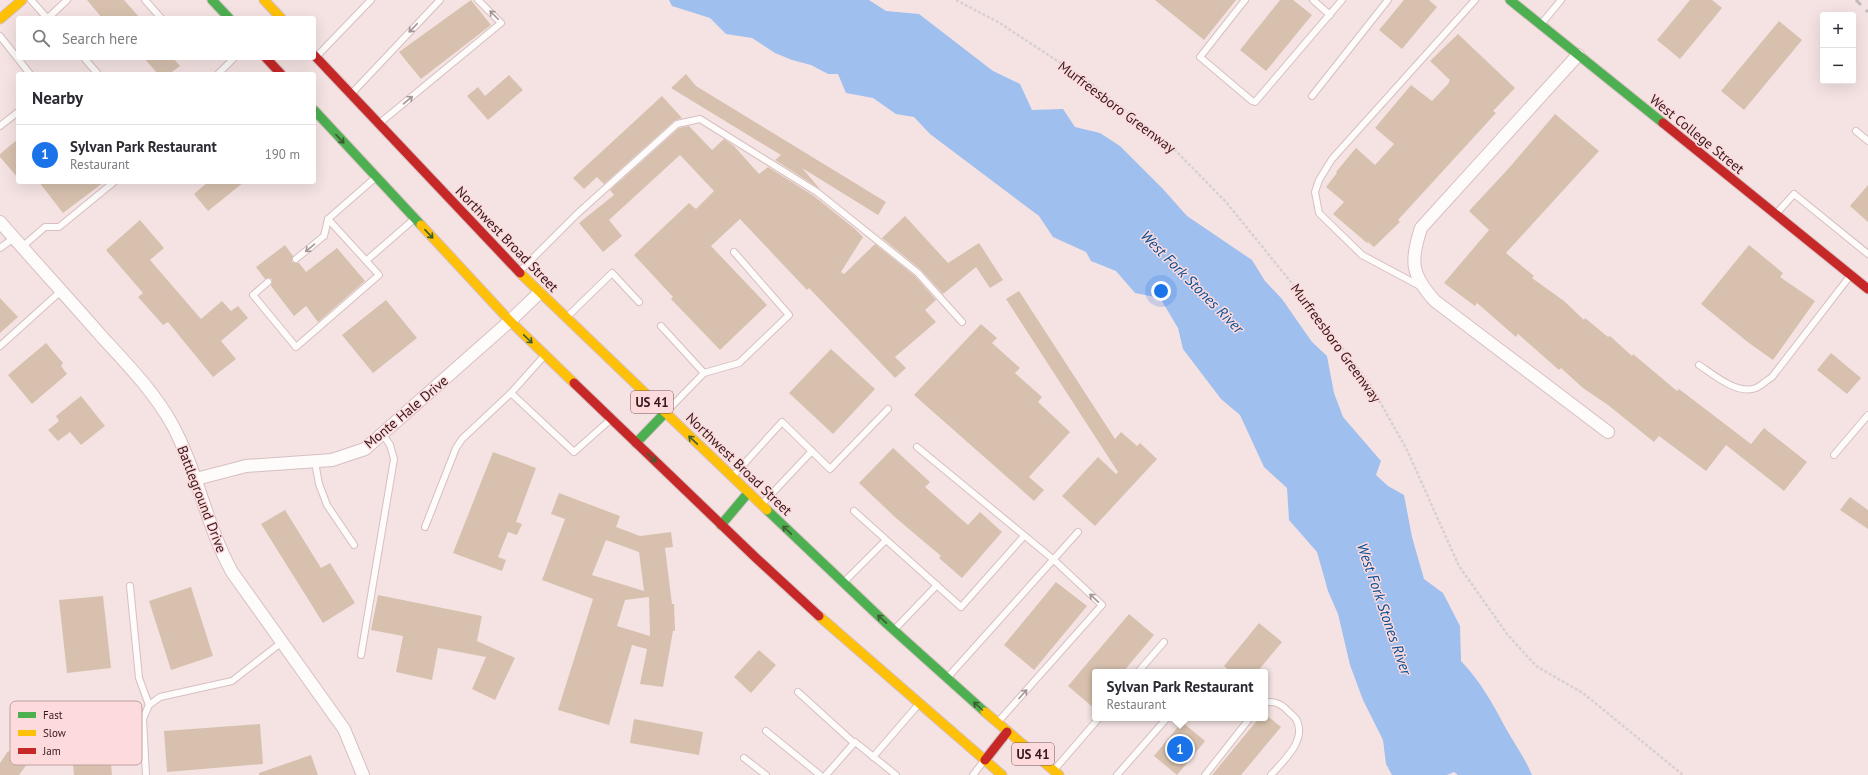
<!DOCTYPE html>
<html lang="en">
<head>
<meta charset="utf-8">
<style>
  :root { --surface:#fff; --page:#f7f7f7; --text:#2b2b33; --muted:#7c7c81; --line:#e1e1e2; --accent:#1a73e8 }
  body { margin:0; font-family:"PT Sans",sans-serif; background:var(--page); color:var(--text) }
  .controls { position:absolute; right:12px; top:12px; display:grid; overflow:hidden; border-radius:4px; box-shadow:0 4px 16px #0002 }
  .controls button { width:36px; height:36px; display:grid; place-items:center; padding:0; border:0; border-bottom:1px solid var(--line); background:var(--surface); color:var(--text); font:20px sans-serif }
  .you { position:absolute; left:1161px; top:291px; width:14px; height:14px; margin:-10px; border:3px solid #fff; border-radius:50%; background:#1a73e8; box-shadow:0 0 0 6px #1a73e833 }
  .badge { display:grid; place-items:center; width:26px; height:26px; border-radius:50%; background:var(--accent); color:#fff; font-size:13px; font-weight:700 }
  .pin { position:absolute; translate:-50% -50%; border:2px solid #fff; box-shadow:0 1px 4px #0006 }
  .popup { position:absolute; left:1092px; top:669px; width:176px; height:52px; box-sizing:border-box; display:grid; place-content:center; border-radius:4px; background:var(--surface); filter:drop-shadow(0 1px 3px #0005); font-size:13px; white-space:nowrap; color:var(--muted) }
  .popup b { font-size:15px; color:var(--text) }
  .popup::after { content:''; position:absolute; left:50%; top:100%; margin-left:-8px; border:8px solid transparent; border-top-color:var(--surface) }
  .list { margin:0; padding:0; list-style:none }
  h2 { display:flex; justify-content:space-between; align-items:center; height:52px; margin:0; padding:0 16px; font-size:17px }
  h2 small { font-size:13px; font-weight:400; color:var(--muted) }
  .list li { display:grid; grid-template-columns:26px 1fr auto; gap:12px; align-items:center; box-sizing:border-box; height:60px; padding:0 16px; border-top:1px solid var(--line) }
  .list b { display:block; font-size:15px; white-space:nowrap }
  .list p { margin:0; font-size:13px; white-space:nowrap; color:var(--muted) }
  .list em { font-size:13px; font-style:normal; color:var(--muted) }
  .icon { flex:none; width:22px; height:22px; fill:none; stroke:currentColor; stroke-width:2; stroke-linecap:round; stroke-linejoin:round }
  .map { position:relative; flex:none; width:1868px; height:775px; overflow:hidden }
  .search { position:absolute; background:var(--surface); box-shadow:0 4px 16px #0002; left:16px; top:16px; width:300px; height:44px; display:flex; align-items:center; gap:10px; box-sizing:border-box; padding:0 14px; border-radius:4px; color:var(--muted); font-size:15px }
  .panel { position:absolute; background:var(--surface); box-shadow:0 4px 16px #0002; left:16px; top:72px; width:300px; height:112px; border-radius:4px }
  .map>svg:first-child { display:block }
</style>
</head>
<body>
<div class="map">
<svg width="1868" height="775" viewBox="0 0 1868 775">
  <rect width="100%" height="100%" fill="#f5e3e3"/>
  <path fill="#9fbfee" d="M669,0H869L886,11L919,14L993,71L1020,84L1032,110L1063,109L1075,127L1100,133L1120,146L1163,189L1187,216L1252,260L1265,281L1282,299L1312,342L1327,356L1334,393L1343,417L1381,461L1376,475L1388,486L1404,495L1412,537L1424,579L1443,593L1460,626L1461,661C1480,681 1492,702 1505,727C1514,743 1525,758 1532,775H1458L1454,772L1447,775H1392L1386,764L1383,740L1363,700L1350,665L1338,614L1328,591L1317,552L1289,520L1287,488L1264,467L1240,415L1221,399L1183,349L1178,328L1160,298L1135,293L1116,271L1091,261L1086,252L1053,237L1039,216L930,134L914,117L896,114L873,98L846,93L838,74H828L811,65L792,60L775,53L752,38L726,34L710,18L672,6Z"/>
  <g fill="#d7c1ae" fill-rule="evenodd">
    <polygon points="87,0 124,0 140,18 102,18"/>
    <polygon points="471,0 491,25 421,79 399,52"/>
    <polygon points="1155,0 1236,0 1204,40"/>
    <polygon points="1280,0 1293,0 1312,15 1266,71 1240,50"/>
    <polygon points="1404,0 1429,0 1437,7 1402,49 1379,30"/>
    <polygon points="1690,0 1712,0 1722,8 1680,59 1657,40"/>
    <polygon points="1779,21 1802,40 1744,110 1721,91"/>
    <polygon points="1458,34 1515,88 1493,111 1496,113 1398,220 1400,222 1374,247 1368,242 1367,243 1333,214 1344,202 1326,187 1337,173 1336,172 1356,148 1375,165 1394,144 1375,128 1411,85 1432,101 1448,84 1450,80 1430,61"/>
    <polygon points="144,58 173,58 180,66 169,74 158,74"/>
    <polygon points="686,74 696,86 886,202 878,215 802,168 820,189 775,160 781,155 671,88"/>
    <polygon points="509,75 523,90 488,120 467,96 478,87 485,96"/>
    <polygon points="662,96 682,118 674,121 604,184 597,177 584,189 573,178"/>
    <polygon points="1555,114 1599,151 1506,253 1534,276 1532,278 1564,301 1584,320 1585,318 1608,337 1610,336 1632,356 1633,354 1677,391 1679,389 1751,444 1764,428 1807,462 1784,491 1726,445 1706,471 1659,436 1654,442 1608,405 1583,388 1561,368 1559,370 1518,334 1516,337 1477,303 1475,306 1444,283 1489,230 1469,211 1509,168"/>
    <polygon points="689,126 712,150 724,139 734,146 759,174 768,167 814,196 855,229 863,237 841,272 844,274 875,244 915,276 936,300 925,310 936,322 895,357 906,368 895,378 809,288 807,290 740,219 711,246 767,305 720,350 671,299 673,297 634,255 689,203 696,209 714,191 680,155 609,220 622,236 603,252 579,223 614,195 610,190 679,128"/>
    <polygon points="18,139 18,178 0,157 0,154"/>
    <polygon points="39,182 104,182 63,213"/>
    <polygon points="208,182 244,182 208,211 194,194"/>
    <polygon points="1868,185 1868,222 1850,206"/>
    <polygon points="905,216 948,263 979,243 1003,280 990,288 976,267 943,294 921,270 882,238"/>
    <polygon points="140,220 164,248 150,260 201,319 222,301 231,311 238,306 248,318 221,341 236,359 213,377 168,322 163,325 138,297 143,293 106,250"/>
    <polygon points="285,245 293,256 292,262 299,263 306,272 337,248 365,281 318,322 306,306 294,316 271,286 272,279 269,278 265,279 256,267"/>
    <polygon points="1749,245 1783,273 1780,277 1815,301 1773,360 1749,343 1701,304"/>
    <polygon points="1019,291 1115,439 1121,432 1137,446 1140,443 1157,459 1095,526 1062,496 1098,457 1116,474 1118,472 1006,299"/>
    <polygon points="0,298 18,317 0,333"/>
    <polygon points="386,300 417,338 373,373 342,335"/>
    <polygon points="981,324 997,338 992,343 1020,368 1015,373 1042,397 1038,402 1070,432 1029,477 1044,490 1034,501 914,395"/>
    <polygon points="46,343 63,363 61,366 67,374 32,404 8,375"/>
    <polygon points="831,349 875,389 833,434 789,393"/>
    <polygon points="1831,353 1861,378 1847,394 1817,370"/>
    <polygon points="81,396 105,426 81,445 70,432 58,441 48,430 59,421 56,416"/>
    <polygon points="893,448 930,482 925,487 968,525 980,512 1002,532 962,578 939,558 941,556 896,518 859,483"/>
    <polygon points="493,452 536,468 516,522 522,524 517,535 508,532 498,557 506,560 502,571 453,553"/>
    <path d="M559,493L620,516L616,527L640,536L671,532L673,547L665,548L672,604H674L675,631H673L663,687L640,684L647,649L632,645L609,725L558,710L593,599L542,580L565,519L551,514ZM606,540L639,552L644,591L592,575ZM649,597L650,636L617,626L625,600Z"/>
    <polygon points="1850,497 1868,510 1868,529 1840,510"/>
    <polygon points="285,510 321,568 330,563 355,603 323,623 261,524"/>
    <polygon points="1056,582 1087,606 1034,670 1004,645"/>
    <polygon points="191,587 213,656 171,670 149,601"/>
    <polygon points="378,595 482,616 477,641 515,658 495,700 472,689 486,657 438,648 432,680 396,672 403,636 371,630"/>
    <polygon points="103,596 111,668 67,673 59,600"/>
    <polygon points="1129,614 1154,635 1123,672 1095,672 1095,709 1068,686"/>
    <polygon points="1259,623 1282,642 1257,672 1231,672 1224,666"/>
    <polygon points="759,650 776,665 751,693 734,677"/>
    <polygon points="1265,714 1281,727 1241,775 1212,775 1259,718 1265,718"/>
    <polygon points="634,719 703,732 699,755 630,743"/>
    <polygon points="1182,722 1205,741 1177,775 1154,756"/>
    <polygon points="260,724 263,764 167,772 164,731"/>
    <polygon points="108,731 112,775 74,775 70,735"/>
    <polygon points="8,751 27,764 19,775 0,775 0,763"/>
    <polygon points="311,755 318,775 259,775 259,773"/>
  </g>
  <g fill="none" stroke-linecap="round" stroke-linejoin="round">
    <g stroke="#d7bfc1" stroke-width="8">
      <g id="lane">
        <polyline points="31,0 47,18"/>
        <polyline points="145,0 161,18"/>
        <polyline points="1245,0 1200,57 1252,101 1255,102 1342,0"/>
        <polyline points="1313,0 1330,15"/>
        <polyline points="48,18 67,0"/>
        <polyline points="1542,23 1561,0"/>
        <polyline points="0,36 30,74"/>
        <polyline points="317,56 371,0"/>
        <polyline points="84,58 98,74"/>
        <polyline points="218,74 234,58"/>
        <polyline points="353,92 440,0"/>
        <polyline points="1312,96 1388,0"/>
        <polyline points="381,122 501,23 478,0"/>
        <polyline points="0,126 18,112"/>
        <polyline points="1856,131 1868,141"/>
        <polyline points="1776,214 1794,194 1868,254"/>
        <polyline points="22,247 45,227 59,227 114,182"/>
        <polyline points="0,248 14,238"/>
        <polyline points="296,259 324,236 328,219 375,178"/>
        <polyline points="367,260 413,220"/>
        <polyline points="520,271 577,214 677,124 700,119 817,192 918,273 962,322"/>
        <polyline points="268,282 253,295 296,347 379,275 328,219"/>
        <polyline points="1420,286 1362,255 1319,213 1315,192 1319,180 1332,159 1475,0"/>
        <polyline points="567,317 612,273 639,302"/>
        <polyline points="661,326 704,373 667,411"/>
        <polyline points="0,346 61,291"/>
        <path d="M1699,365C1714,375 1737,395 1756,388C1761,386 1767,380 1772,377L1850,276"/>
        <polyline points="704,373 739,363 789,315 734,252"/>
        <polyline points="511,393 574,452 610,420"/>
        <polyline points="917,447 1054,560 1102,605 998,722"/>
        <polyline points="1834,455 1868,415"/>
        <polyline points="315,462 319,484 327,505 354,545"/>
        <polyline points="734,475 782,422 830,469 888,409"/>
        <polyline points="763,503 812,451"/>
        <polyline points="854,511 961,607 1024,536"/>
        <polyline points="425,527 456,448 462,439 511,393 544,356"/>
        <polyline points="845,581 886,540"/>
        <polyline points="130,586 139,678 149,705"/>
        <polyline points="895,629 937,585"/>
        <polyline points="361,655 394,459 390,445 382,433"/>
        <polyline points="1138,672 1164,642"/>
        <polyline points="948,677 1078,532"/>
        <polyline points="798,692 854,743"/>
        <path d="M1265,703C1273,700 1279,703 1285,708C1288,712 1293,715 1296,719C1308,740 1283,761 1271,775"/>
        <polyline points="766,731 820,775"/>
        <polyline points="873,757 918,705"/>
        <polyline points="744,758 766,775"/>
        <polyline points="1055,769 1099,718"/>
        <polyline points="146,775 143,719 149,705 160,697 232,681 282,642"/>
        <polyline points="826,775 855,742 896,775"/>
        <polyline points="973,775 983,762"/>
        <polyline points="1117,775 1167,718"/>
        <polyline points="1205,775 1250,718"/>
      </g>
    </g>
    <g stroke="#d7bfc1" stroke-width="14">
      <g id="street">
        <path d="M1578,55L1421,228C1410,261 1411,275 1435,301L1608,432"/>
        <path d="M0,222C34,261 69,299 103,338C128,365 155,393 173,426C198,473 206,525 232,572L344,729L363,775"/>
        <polyline points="196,479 246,466 332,460 365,449 510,321 539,293"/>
      </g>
    </g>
    <g stroke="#d7bfc1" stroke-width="11">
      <g id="fast">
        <polyline points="212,0 229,18"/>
        <polyline points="1510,0 1663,123"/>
        <polyline points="314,110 421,225"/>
        <polyline points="636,443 665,413"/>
        <polyline points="767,510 887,624 985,712"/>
        <polyline points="721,525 748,493"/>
      </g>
    </g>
    <g stroke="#d7bfc1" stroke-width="11">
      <g id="slow">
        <polyline points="264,0 281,18"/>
        <polyline points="0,19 22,0"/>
        <polyline points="421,225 510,321 574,383"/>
        <polyline points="520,273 767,510"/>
        <polyline points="819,616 1002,775"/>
        <polyline points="985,712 1059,775"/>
      </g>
    </g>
    <g stroke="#d7bfc1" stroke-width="11">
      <g id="jam">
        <polyline points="314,55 520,273"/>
        <polyline points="266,58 281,74"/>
        <polyline points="1663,123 1868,289"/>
        <polyline points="574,383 755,557 819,616"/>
        <polyline points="985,760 1007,732"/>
      </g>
    </g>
    <polyline stroke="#d7d0d1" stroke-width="2.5" stroke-dasharray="3 2" stroke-linecap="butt" points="956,0 998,22 1088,81 1172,147 1226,202 1316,313 1371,386 1407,450 1459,566 1507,634 1536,666 1583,693 1683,775"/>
    <use href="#lane" stroke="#fefbfb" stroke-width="6"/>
    <use href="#street" stroke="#fefbfb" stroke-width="12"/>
    <use href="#fast" stroke="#4caf50" stroke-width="9"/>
    <use href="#slow" stroke="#ffc107" stroke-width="9"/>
    <use href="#jam" stroke="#c62828" stroke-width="9"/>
    <polyline stroke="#c0baba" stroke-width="3" stroke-dasharray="7 7" stroke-linecap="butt" points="1856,0 1868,12"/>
  </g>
  <defs><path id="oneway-shaft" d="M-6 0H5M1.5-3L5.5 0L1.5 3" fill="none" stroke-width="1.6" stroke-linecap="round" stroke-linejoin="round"/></defs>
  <g stroke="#a49596">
    <use href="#oneway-shaft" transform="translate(494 15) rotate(-135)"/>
    <use href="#oneway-shaft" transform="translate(413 28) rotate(134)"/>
    <use href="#oneway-shaft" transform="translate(408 100) rotate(-40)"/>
    <use href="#oneway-shaft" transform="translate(310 248) rotate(140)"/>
    <use href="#oneway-shaft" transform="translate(1094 598) rotate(-137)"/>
    <use href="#oneway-shaft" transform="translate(1023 694) rotate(-48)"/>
  </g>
  <g stroke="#405c33">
    <use href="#oneway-shaft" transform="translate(340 139) rotate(47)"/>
    <use href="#oneway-shaft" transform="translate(429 234) rotate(47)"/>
    <use href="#oneway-shaft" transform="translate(528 339) rotate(44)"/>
    <use href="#oneway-shaft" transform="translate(693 440) rotate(-137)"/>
    <use href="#oneway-shaft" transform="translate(652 458) rotate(44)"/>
    <use href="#oneway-shaft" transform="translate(787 530) rotate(-137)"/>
    <use href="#oneway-shaft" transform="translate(882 619) rotate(-137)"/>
    <use href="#oneway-shaft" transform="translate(978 706) rotate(-138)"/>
  </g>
  <g text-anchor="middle" stroke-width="3" stroke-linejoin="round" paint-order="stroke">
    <g fill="#fddbdc" stroke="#725255" stroke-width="1">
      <rect x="631" y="391" width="42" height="22" rx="3"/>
      <rect x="1012" y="743" width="42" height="22" rx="3"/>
    </g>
    <g font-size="13" font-weight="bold" fill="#36181b">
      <text x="652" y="407">US 41</text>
      <text x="1033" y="759">US 41</text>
    </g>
    <g font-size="14" fill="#36181b" stroke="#fddbdc">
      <text transform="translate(1117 107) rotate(37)" y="5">Murfreesboro Greenway</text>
      <text transform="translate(1697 134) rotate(39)" y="5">West College Street</text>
      <text transform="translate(507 239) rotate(46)" y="5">Northwest Broad Street</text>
      <text transform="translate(1336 343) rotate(54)" y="5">Murfreesboro Greenway</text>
      <text transform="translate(406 412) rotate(-40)" y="5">Monte Hale Drive</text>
      <text transform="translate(739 464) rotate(44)" y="5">Northwest Broad Street</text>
      <text transform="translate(202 499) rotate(69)" y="5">Battleground Drive</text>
    </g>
    <g font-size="15" font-style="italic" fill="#034e99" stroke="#fddbdc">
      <text transform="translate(1192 282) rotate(45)" y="5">West Fork Stones River</text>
      <text transform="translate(1384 609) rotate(71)" y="5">West Fork Stones River</text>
    </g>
  </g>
  <rect x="10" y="701" width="132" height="64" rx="6" fill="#fddbdc" stroke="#c1a0a2" stroke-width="1"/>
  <rect x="18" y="712" width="18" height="6" fill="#4caf50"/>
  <rect x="18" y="730" width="18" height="6" fill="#ffc107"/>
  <rect x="18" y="748" width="18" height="6" fill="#c62828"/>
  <g font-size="11" fill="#36181b">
    <text x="43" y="719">Fast</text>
    <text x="43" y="737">Slow</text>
    <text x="43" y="755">Jam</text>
  </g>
</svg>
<div class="controls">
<button>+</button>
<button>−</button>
</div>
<div class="you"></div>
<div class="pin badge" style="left:1180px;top:749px">1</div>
<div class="popup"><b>Sylvan Park Restaurant</b>Restaurant</div>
<div class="search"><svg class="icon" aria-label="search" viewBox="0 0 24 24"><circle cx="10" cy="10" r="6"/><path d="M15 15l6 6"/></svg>Search here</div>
<section class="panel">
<h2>Nearby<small></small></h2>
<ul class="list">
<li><span class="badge">1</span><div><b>Sylvan Park Restaurant</b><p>Restaurant</p></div><em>190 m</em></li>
</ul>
</section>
</div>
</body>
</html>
